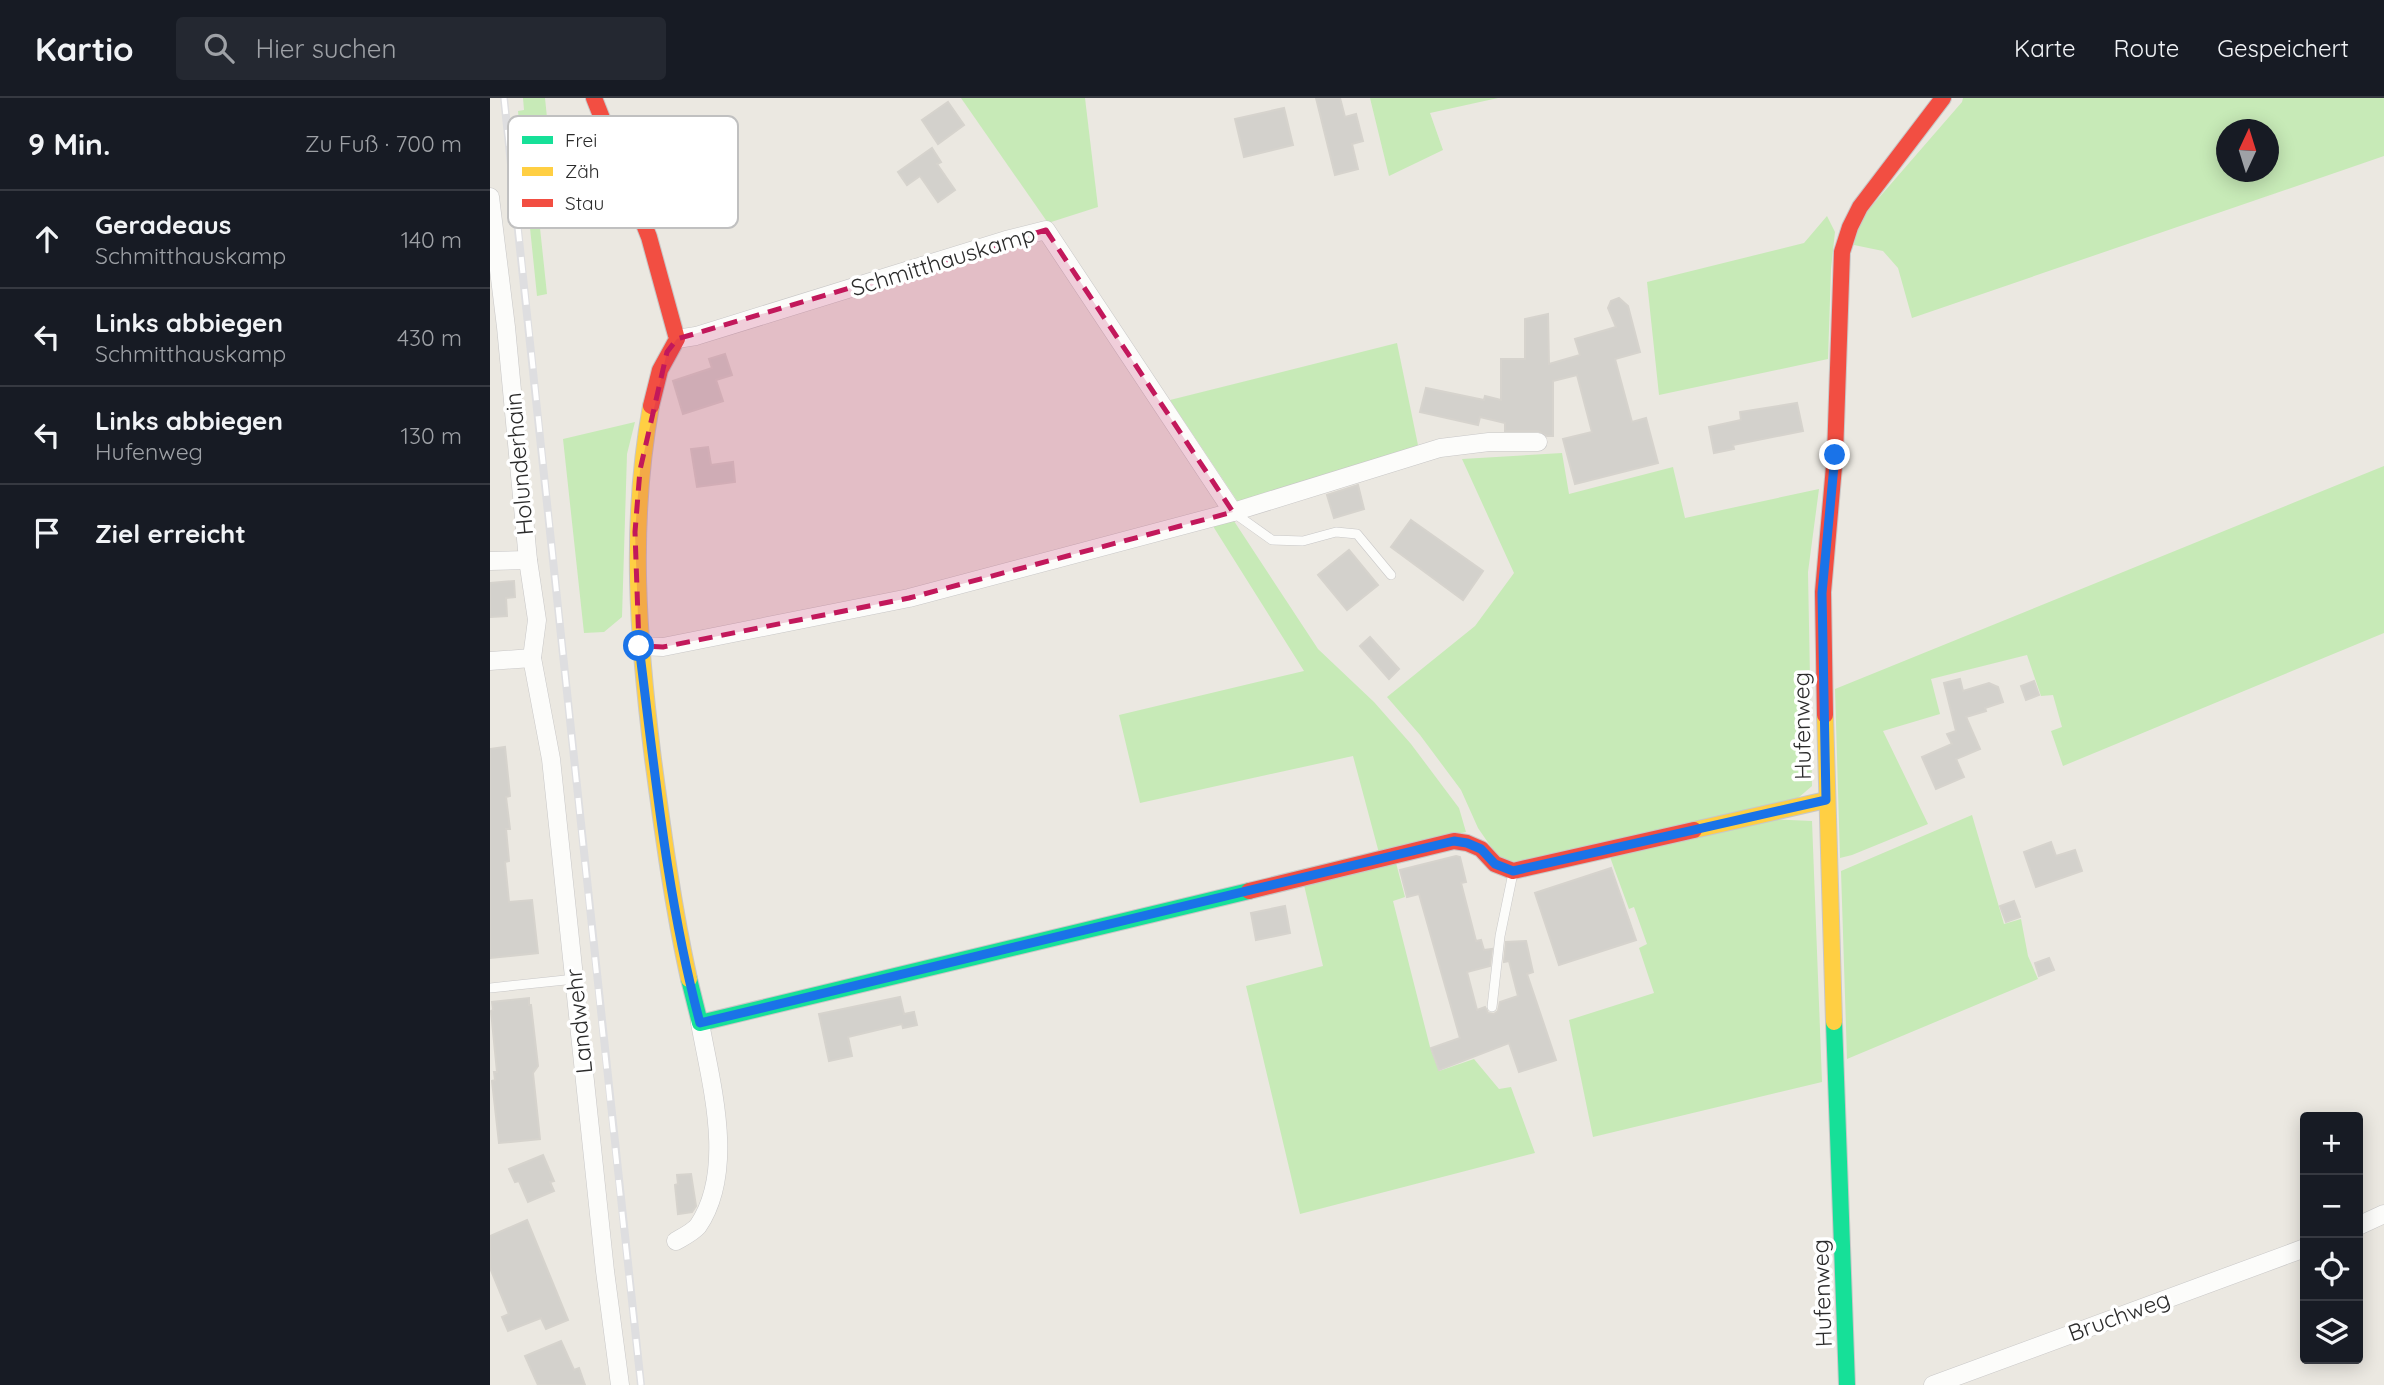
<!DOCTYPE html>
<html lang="de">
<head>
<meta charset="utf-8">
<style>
  :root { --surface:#171b24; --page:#242831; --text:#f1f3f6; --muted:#9ea1a6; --line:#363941 }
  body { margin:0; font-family:Quicksand,sans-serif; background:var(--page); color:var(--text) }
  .controls { position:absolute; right:21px; bottom:21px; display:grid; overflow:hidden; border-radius:7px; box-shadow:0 4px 18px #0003 }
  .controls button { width:63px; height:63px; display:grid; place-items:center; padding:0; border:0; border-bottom:2px solid var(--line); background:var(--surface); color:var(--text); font:35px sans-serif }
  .compass { position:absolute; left:1726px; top:21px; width:63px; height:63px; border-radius:50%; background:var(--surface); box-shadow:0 4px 18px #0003; rotate:4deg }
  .stop { position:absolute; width:21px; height:21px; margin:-16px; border:5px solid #1a73e8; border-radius:50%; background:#fff }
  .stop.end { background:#1a73e8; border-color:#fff; box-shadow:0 2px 7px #0008 }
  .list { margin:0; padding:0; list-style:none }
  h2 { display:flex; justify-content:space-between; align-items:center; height:91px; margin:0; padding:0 28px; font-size:30px }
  h2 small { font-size:23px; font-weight:400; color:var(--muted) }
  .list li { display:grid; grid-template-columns:46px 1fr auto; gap:21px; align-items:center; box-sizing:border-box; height:98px; padding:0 28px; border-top:2px solid var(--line) }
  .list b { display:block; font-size:26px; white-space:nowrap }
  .list p { margin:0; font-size:23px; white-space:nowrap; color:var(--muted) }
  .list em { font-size:23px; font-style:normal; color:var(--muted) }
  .icon { flex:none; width:38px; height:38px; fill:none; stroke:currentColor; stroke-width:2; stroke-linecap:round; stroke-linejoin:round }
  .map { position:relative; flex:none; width:1894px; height:1287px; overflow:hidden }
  header { display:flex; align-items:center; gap:42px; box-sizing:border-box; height:98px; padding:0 35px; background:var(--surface); border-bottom:2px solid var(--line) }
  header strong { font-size:33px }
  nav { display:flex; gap:38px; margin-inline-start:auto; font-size:24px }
  .search { width:490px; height:63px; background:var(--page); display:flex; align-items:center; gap:18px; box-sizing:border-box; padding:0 24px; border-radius:7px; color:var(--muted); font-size:26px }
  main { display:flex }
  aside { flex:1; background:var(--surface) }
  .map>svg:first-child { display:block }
</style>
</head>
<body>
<header>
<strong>Kartio</strong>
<div class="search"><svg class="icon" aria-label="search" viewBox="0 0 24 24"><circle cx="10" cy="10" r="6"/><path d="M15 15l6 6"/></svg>Hier suchen</div>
<nav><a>Karte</a><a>Route</a><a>Gespeichert</a></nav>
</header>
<main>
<aside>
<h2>9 Min.<small>Zu Fuß · 700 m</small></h2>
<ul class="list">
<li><svg class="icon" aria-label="ahead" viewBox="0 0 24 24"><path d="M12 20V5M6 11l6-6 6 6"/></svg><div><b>Geradeaus</b><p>Schmitthauskamp</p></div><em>140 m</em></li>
<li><svg class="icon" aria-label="left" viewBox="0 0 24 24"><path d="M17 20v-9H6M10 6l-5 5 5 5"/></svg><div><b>Links abbiegen</b><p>Schmitthauskamp</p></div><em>430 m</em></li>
<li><svg class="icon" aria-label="left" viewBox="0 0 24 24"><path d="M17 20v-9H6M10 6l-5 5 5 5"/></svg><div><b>Links abbiegen</b><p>Hufenweg</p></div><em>130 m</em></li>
<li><svg class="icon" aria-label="arrive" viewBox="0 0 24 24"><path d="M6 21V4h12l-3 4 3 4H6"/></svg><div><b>Ziel erreicht</b></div></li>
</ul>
</aside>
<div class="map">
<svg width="1894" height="1287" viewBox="0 0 1894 1287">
  <rect width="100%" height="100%" fill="#ebe8e1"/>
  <g fill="#c7eab7" fill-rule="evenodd">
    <polygon points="33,0 55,0 68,128 50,130 57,196 47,198 28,13 34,12"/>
    <polygon points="471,0 595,0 608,109 558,125"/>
    <polygon points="880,0 1008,0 940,15 953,52 899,78"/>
    <path d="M1473,0H1894V58L1422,220L1408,170L1393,153L1364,147L1367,125L1472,4ZM1736,32H1778V74H1736Z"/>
    <polygon points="1337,118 1345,134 1341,171 1338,261 1169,297 1157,184 1314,145"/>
    <polygon points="907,245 929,352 748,404 680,302"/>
    <polygon points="145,324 137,356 132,519 114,534 94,535 73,341"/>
    <polygon points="1072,355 1079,396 1183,369 1195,420 1329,391 1318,474 1322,688 1308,700 1036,765 1010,762 988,730 971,692 930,637 897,599 985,528 1024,475 972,361"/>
    <polygon points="1894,368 1894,535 1573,668 1561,633 1572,629 1563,597 1551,598 1537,557 1441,581 1450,616 1393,633 1438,726 1362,757 1350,760 1345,591"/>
    <polygon points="742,420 828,551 884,604 921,646 969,710 976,734 889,755 863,658 650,705 629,617 814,573 721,425"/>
    <polygon points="1482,717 1514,826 1531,821 1538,858 1548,881 1357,961 1351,773"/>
    <polygon points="1274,721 1322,723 1332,984 1103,1039 1079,922 1164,895 1149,850 1157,846 1144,809 1139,811 1120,759"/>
    <polygon points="906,765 915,799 903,803 940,949 949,973 984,961 1009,991 1021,989 1045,1055 810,1116 756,888 833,868 814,787"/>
  </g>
  <g fill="#d3d1cc" stroke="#d6d3cd" stroke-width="2">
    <polygon points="826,0 850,0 855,19 866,16 873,43 862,46 868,71 845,77"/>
    <polygon points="458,4 474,27 448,46 432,22"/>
    <polygon points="794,10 803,47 754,59 745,21"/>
    <polygon points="442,50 451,64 447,66 465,92 448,104 430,78 417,87 408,74"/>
    <polygon points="1129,200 1138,208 1150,254 1125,261 1142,324 1156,320 1168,365 1085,386 1073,341 1102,334 1087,277 1063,283 1063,338 1057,338 1048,333 1015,333 1015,325 990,319 988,327 930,314 936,290 994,302 995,298 1011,302 1011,261 1035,261 1035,221 1058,216 1059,266 1090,257 1085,241 1126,229 1118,210 1121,203"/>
    <polygon points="235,256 242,277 226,282 233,303 193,316 183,283 222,270 219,261"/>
    <polygon points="1307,305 1313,333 1243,347 1244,351 1224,355 1219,329 1251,322 1250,314"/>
    <polygon points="218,349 221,367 243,364 245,384 207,389 201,351"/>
    <polygon points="868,387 874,411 844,420 837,397"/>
    <polygon points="921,422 993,473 973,502 901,449"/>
    <polygon points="859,452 888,487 857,512 828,477"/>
    <polygon points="24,483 25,499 16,500 17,518 0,519 0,485"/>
    <polygon points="880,539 909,571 899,581 870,548"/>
    <polygon points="1470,581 1473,593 1499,585 1508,589 1513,604 1495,610 1496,613 1476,619 1490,651 1466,661 1474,679 1446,691 1432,659 1462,646 1457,636 1466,633 1454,585"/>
    <polygon points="1544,583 1549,597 1536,602 1531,588"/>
    <polygon points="15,649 20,698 16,699 20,731 16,731 19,763 15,764 19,804 42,802 48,855 0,860 0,651"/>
    <polygon points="1561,744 1566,758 1585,752 1592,773 1546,789 1534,754"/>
    <polygon points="966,758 970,759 976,784 971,785 986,843 991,842 994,852 1002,851 1000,868 977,874 987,912 995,909 998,915 1004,916 1008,913 1010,904 1028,898 1019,863 1014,864 1016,844 1036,843 1043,874 1037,876 1066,962 1029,974 1019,945 949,972 941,950 970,940 929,796 917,799 910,772"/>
    <polygon points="1121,770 1146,842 1069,867 1045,795"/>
    <polygon points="1524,803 1530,819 1516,824 1510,808"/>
    <polygon points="795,808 800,835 766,842 761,815"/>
    <polygon points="1559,860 1564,872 1549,878 1545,865"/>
    <polygon points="410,899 414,916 424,914 427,927 413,930 412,926 358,939 362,958 339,963 329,916"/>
    <polygon points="39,900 39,907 41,907 48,968 43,975 50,1041 9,1045 2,983 5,982 4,974 7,974 1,913 3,912 2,904"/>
    <polygon points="53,1057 64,1083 60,1084 64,1093 38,1104 29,1083 25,1084 19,1071"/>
    <polygon points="201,1076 206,1108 202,1114 188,1116 185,1087 188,1086 187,1077"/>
    <polygon points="37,1122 78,1222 56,1231 51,1220 18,1233 12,1219 19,1216 0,1170 0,1138"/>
    <polygon points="71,1243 84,1272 89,1270 95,1287 48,1287 35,1258"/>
  </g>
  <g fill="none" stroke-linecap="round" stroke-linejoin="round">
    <g stroke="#c8c7c7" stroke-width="10">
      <g id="lane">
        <polyline points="744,415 782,442 813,443 846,434 867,436 901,477"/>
        <polyline points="0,890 85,881"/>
        <polyline points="1002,909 1010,838 1023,775"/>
      </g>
    </g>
    <g stroke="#c8c7c7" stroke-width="19">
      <g id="street">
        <polyline points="0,99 16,229 38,462 47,522 42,560 61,661 115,1173 130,1287"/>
        <polyline points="187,241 206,238 516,142 556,132 743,414"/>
        <polyline points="0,463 38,462"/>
        <polyline points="149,548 173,549 419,500 743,414 950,350 999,344 1048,344"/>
        <polyline points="0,563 42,560"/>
        <polyline points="1868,1128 1894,1116"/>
        <path d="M186,1143C193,1139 203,1134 208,1128C246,1072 221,986 210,925"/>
        <polyline points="1443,1287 1815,1150"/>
      </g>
    </g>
    <g stroke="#c8c7c7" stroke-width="18">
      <g id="fast">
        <polyline points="199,881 210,925 759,793"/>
        <polyline points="1344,924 1357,1287"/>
      </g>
    </g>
    <g stroke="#c8c7c7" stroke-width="18">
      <g id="slow">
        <path d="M161,308C139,428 148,541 163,661C173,735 183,809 199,881"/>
        <polyline points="1335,617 1344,924"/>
        <polyline points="1204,732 1336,702"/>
      </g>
    </g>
    <g stroke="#c8c7c7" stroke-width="18">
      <g id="jam">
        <polyline points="104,0 159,139 187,241 170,272 161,308"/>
        <polyline points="1335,617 1333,494 1345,357 1352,154 1360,129 1370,109 1453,0"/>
        <polyline points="759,793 964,743 977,745 991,751 1005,766 1023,773 1204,732"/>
      </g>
    </g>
    <use href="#lane" stroke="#fcfcfa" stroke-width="9"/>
    <use href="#street" stroke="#fcfcfa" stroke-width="18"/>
    <use href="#fast" stroke="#16e098" stroke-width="16"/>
    <use href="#slow" stroke="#ffcf43" stroke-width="16"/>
    <use href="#jam" stroke="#f24e42" stroke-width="16"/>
    <g stroke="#dedee0" stroke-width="8">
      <path id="rail" d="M14,0C61,429 103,858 151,1287"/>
    </g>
    <use href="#rail" stroke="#fff" stroke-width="5" stroke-dasharray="16" stroke-linecap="butt"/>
  </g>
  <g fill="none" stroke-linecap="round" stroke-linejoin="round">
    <path stroke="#1a73e8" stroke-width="9" d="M149,548C165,674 177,802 210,925L964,743L977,745L991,751L1005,766L1023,773L1336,702L1332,495L1345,357"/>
  </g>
  <path fill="#c2185b" fill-opacity="0.2" stroke="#c2185b" stroke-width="5" stroke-dasharray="14 9" stroke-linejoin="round" d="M556,132L743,414L419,500L173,549L149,548L145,434L150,372L177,254L187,241Z"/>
  <g text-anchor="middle" stroke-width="7" stroke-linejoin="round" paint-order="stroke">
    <g font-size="23" fill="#2c2c2c" stroke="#fff">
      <text transform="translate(453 163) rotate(-17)" y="8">Schmitthauskamp</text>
      <text transform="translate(29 366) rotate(-95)" y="8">Holunderhain</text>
      <text transform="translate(1312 628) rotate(-91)" y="8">Hufenweg</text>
      <text transform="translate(89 923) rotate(-96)" y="8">Landwehr</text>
      <text transform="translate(1332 1195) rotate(-92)" y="8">Hufenweg</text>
      <text transform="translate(1629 1218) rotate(-20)" y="8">Bruchweg</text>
    </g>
  </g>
  <rect x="18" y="18" width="230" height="112" rx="10" fill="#fff" stroke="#c0c0c0" stroke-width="2"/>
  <rect x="32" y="38" width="31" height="8" fill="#16e098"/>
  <rect x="32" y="69" width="31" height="9" fill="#ffcf43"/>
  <rect x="32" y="101" width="31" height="8" fill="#f24e42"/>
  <g font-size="19" fill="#2c2c2c">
    <text x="75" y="49">Frei</text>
    <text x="75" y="80">Zäh</text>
    <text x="75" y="112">Stau</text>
  </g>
</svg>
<div class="controls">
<button>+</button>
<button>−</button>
<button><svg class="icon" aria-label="locate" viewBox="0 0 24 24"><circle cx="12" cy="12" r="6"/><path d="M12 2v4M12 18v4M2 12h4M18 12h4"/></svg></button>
<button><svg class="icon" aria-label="layers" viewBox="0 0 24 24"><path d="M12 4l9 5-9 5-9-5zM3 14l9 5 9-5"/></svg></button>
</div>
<svg class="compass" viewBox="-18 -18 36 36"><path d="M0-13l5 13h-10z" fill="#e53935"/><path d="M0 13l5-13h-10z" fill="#9ea1a6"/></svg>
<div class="stop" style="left:149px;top:548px"></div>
<div class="stop end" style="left:1345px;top:357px"></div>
</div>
</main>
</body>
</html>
